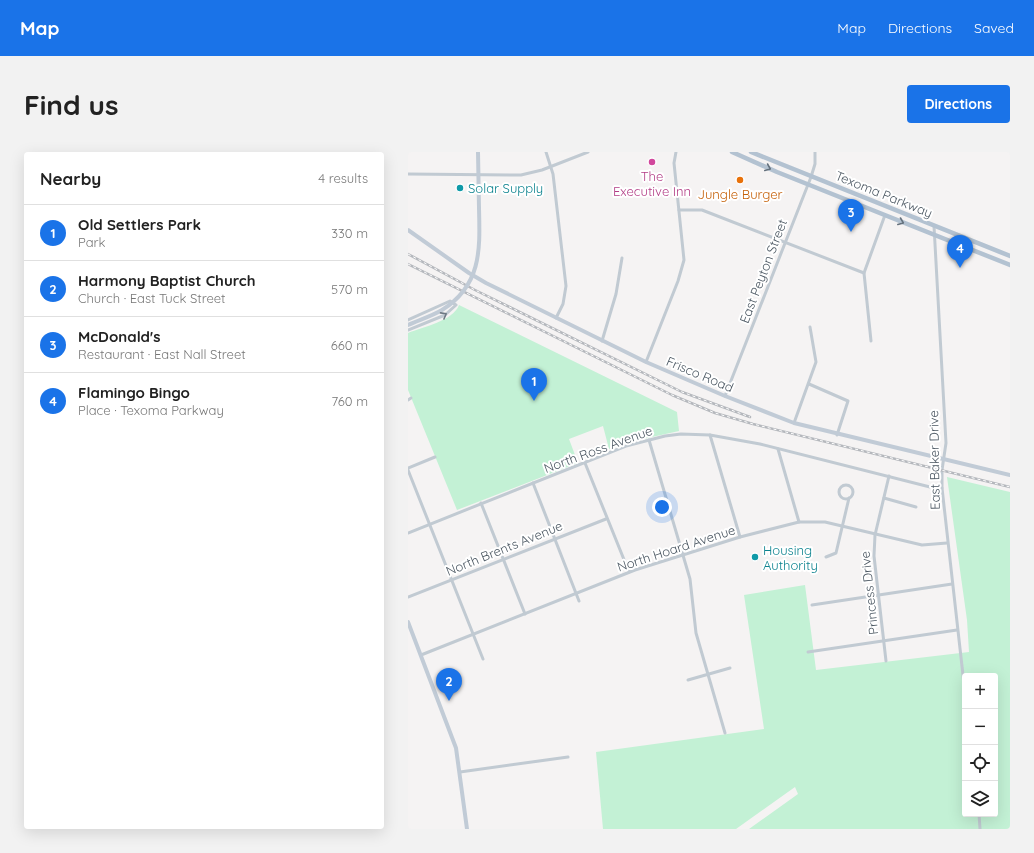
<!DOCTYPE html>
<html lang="en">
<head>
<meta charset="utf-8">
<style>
  :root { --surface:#fff; --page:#f2f2f2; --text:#222; --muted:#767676; --line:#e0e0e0; --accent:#1a73e8 }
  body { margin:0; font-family:Quicksand,sans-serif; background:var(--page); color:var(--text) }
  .controls { position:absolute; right:12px; bottom:12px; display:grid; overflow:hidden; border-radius:4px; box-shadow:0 4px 16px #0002 }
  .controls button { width:36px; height:36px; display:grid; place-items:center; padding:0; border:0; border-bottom:1px solid var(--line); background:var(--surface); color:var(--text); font:20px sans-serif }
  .you { position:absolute; left:254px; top:355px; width:14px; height:14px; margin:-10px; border:3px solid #fff; border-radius:50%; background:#1a73e8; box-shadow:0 0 0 6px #1a73e833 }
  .badge { display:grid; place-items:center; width:26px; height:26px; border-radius:50%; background:var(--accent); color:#fff; font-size:13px; font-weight:700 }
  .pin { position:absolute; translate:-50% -33px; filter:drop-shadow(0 1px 2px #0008) }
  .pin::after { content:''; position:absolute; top:21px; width:14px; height:12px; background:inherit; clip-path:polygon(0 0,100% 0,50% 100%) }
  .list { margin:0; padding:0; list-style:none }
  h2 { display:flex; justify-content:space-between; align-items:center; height:52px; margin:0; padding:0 16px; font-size:17px }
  h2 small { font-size:13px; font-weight:400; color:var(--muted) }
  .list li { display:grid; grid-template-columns:26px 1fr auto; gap:12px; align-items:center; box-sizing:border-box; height:56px; padding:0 16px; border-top:1px solid var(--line) }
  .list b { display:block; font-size:15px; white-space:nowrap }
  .list p { margin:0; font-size:13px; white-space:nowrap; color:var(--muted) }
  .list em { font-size:13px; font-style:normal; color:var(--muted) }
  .icon { flex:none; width:22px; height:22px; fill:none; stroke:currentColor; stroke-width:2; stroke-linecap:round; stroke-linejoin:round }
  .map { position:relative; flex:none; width:602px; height:677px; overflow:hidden; border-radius:4px }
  header { display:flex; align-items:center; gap:24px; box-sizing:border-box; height:56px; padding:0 20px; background:var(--accent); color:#fff }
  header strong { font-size:19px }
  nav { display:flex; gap:22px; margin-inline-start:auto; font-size:14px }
  .intro { display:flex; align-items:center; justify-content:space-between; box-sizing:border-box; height:96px; padding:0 24px }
  h1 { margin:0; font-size:28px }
  .button { padding:10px 18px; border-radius:4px; background:var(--accent); color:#fff; font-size:14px; font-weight:700 }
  main { display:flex; gap:24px; padding:0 24px }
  aside { flex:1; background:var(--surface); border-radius:4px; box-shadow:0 4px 16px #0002 }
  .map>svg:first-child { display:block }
</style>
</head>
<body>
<header>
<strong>Map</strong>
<nav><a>Map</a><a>Directions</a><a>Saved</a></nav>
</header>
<div class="intro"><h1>Find us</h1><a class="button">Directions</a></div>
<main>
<aside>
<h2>Nearby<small>4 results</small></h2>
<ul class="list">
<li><span class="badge">1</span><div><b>Old Settlers Park</b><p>Park</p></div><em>330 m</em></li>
<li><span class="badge">2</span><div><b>Harmony Baptist Church</b><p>Church · East Tuck Street</p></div><em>570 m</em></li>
<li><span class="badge">3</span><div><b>McDonald's</b><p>Restaurant · East Nall Street</p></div><em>660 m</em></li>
<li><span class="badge">4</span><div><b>Flamingo Bingo</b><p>Place · Texoma Parkway</p></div><em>760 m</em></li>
</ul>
</aside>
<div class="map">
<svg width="602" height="677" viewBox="0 0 602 677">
  <rect width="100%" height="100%" fill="#f5f3f3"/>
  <g fill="#c3f1d5" fill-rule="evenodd">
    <path d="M51,153L269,260L271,279L226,289L201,297L195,274L161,287L170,311L49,358L0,238V181C15,175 45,169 51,153Z"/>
    <path d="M539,325L602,340V677H341L390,642L387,635L328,677H195L188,600L356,577L336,443L397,433L408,518L561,500L559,468ZM557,524H587V662H557Z"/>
  </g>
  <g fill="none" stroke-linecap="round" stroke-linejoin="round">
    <g stroke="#c1cad2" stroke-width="3">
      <polyline points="138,0 145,22 158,134 155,152 148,166"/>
      <polyline points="0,22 113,23 134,18 180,0"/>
      <polyline points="271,58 294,58 456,121"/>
      <polyline points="526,74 538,291 534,318 534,336 557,541"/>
      <polyline points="0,168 42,149 48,153 37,163 0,178"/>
      <polyline points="194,189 208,142 214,106"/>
      <polyline points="463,189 456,121 477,63"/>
      <polyline points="238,210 270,129 276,108 266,11 268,0"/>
      <polyline points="401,232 440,249 429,283"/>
      <polyline points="317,244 403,25 407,12 407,0"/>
      <polyline points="0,248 3,246"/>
      <polyline points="386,271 408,210 402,175"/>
      <polyline points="302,283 332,385"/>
      <polyline points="241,288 282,427 288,481 317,581"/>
      <polyline points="370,297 391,370"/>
      <polyline points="177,311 221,420"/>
      <polyline points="0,316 27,305"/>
      <polyline points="0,318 75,507"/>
      <polyline points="125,331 171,449"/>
      <circle cx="438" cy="340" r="7"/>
      <polyline points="476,346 508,355"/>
      <polyline points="73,351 117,462"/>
      <polyline points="0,381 218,294 257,284 273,282 302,283 352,292 526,336 534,336"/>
      <polyline points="418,405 428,401 441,346"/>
      <polyline points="0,445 198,367"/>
      <polyline points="404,453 544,432"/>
      <polyline points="400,500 549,478"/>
      <polyline points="13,503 227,418 332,385 391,370 417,370 514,393 539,391"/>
      <polyline points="478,509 466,404 467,383 481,324"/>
      <polyline points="280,528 322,516"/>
      <polyline points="52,620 160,605"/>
      <polyline points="571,662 572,677"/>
    </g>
    <g stroke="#c1cbd6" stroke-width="4">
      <polyline points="70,0 71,56"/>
      <polyline points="0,78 61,121 78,131 238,210 317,244 386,271 602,323"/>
      <polyline points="0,470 48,596 59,677"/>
    </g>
    <g stroke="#b3c2d1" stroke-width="4.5">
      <polyline points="324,0 369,20 602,113"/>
      <polyline points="343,0 602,104"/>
    </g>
    <g stroke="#b5b8bd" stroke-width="2.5">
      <g id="rail">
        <polyline points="0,102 67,138 274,240 342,265"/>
        <polyline points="0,112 264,243 307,261 345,272 602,335"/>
      </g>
    </g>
    <use href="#rail" stroke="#fff" stroke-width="1" stroke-dasharray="3" stroke-linecap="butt"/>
    <path stroke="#c1cbd6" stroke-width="4" d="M0,173C11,168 24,164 34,158C74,133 72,97 71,56"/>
  </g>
  <defs><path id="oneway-chevron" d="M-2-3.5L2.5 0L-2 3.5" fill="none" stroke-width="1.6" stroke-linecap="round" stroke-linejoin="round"/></defs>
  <g stroke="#64717d">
    <use href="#oneway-chevron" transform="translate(360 16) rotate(23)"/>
    <use href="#oneway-chevron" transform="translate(493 70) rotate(22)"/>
  </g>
  <use stroke="#6e7983" href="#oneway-chevron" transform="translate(36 163) rotate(-29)"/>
  <circle fill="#d1479c" stroke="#fff" stroke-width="1.5" cx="244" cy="10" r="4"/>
  <circle fill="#e8710a" stroke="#fff" stroke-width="1.5" cx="332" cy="28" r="4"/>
  <g fill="#0f9aa8" stroke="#fff" stroke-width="1.5">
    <circle cx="52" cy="36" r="4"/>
    <circle cx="347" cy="405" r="4"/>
  </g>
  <g text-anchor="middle" stroke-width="4" stroke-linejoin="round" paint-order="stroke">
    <g font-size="13" fill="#b23c85" stroke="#fff">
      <text x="244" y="29">The<tspan x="244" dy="15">Executive Inn</tspan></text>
    </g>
    <g font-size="13" fill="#0d838f" stroke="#fff" text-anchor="start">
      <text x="60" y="41">Solar Supply</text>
      <text x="355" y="403">Housing<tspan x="355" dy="15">Authority</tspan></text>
    </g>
    <g font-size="13" fill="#c56008" stroke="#fff">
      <text x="332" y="47">Jungle Burger</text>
    </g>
    <g font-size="13" fill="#4a5661" stroke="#fff">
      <text transform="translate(476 42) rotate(22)" y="5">Texoma Parkway</text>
      <text transform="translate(355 119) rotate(-69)" y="5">East Peyton Street</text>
      <text transform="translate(292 222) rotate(23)" y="5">Frisco Road</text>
      <text transform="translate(190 297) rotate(-20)" y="5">North Ross Avenue</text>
      <text transform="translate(526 308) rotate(-91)" y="5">East Baker Drive</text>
      <text transform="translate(96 396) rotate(-22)" y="5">North Brents Avenue</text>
      <text transform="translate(268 396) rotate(-18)" y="5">North Hoard Avenue</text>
      <text transform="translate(461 441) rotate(-96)" y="5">Princess Drive</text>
    </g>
  </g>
</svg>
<div class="controls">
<button>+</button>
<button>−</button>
<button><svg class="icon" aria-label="locate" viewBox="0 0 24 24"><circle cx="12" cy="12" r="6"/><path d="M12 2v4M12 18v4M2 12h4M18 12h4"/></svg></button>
<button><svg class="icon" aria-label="layers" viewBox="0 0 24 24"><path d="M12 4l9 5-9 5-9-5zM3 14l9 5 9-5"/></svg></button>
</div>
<div class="you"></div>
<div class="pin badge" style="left:126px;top:249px">1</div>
<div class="pin badge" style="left:41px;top:549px">2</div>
<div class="pin badge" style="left:443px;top:80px">3</div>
<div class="pin badge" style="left:552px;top:116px">4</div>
</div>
</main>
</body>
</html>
